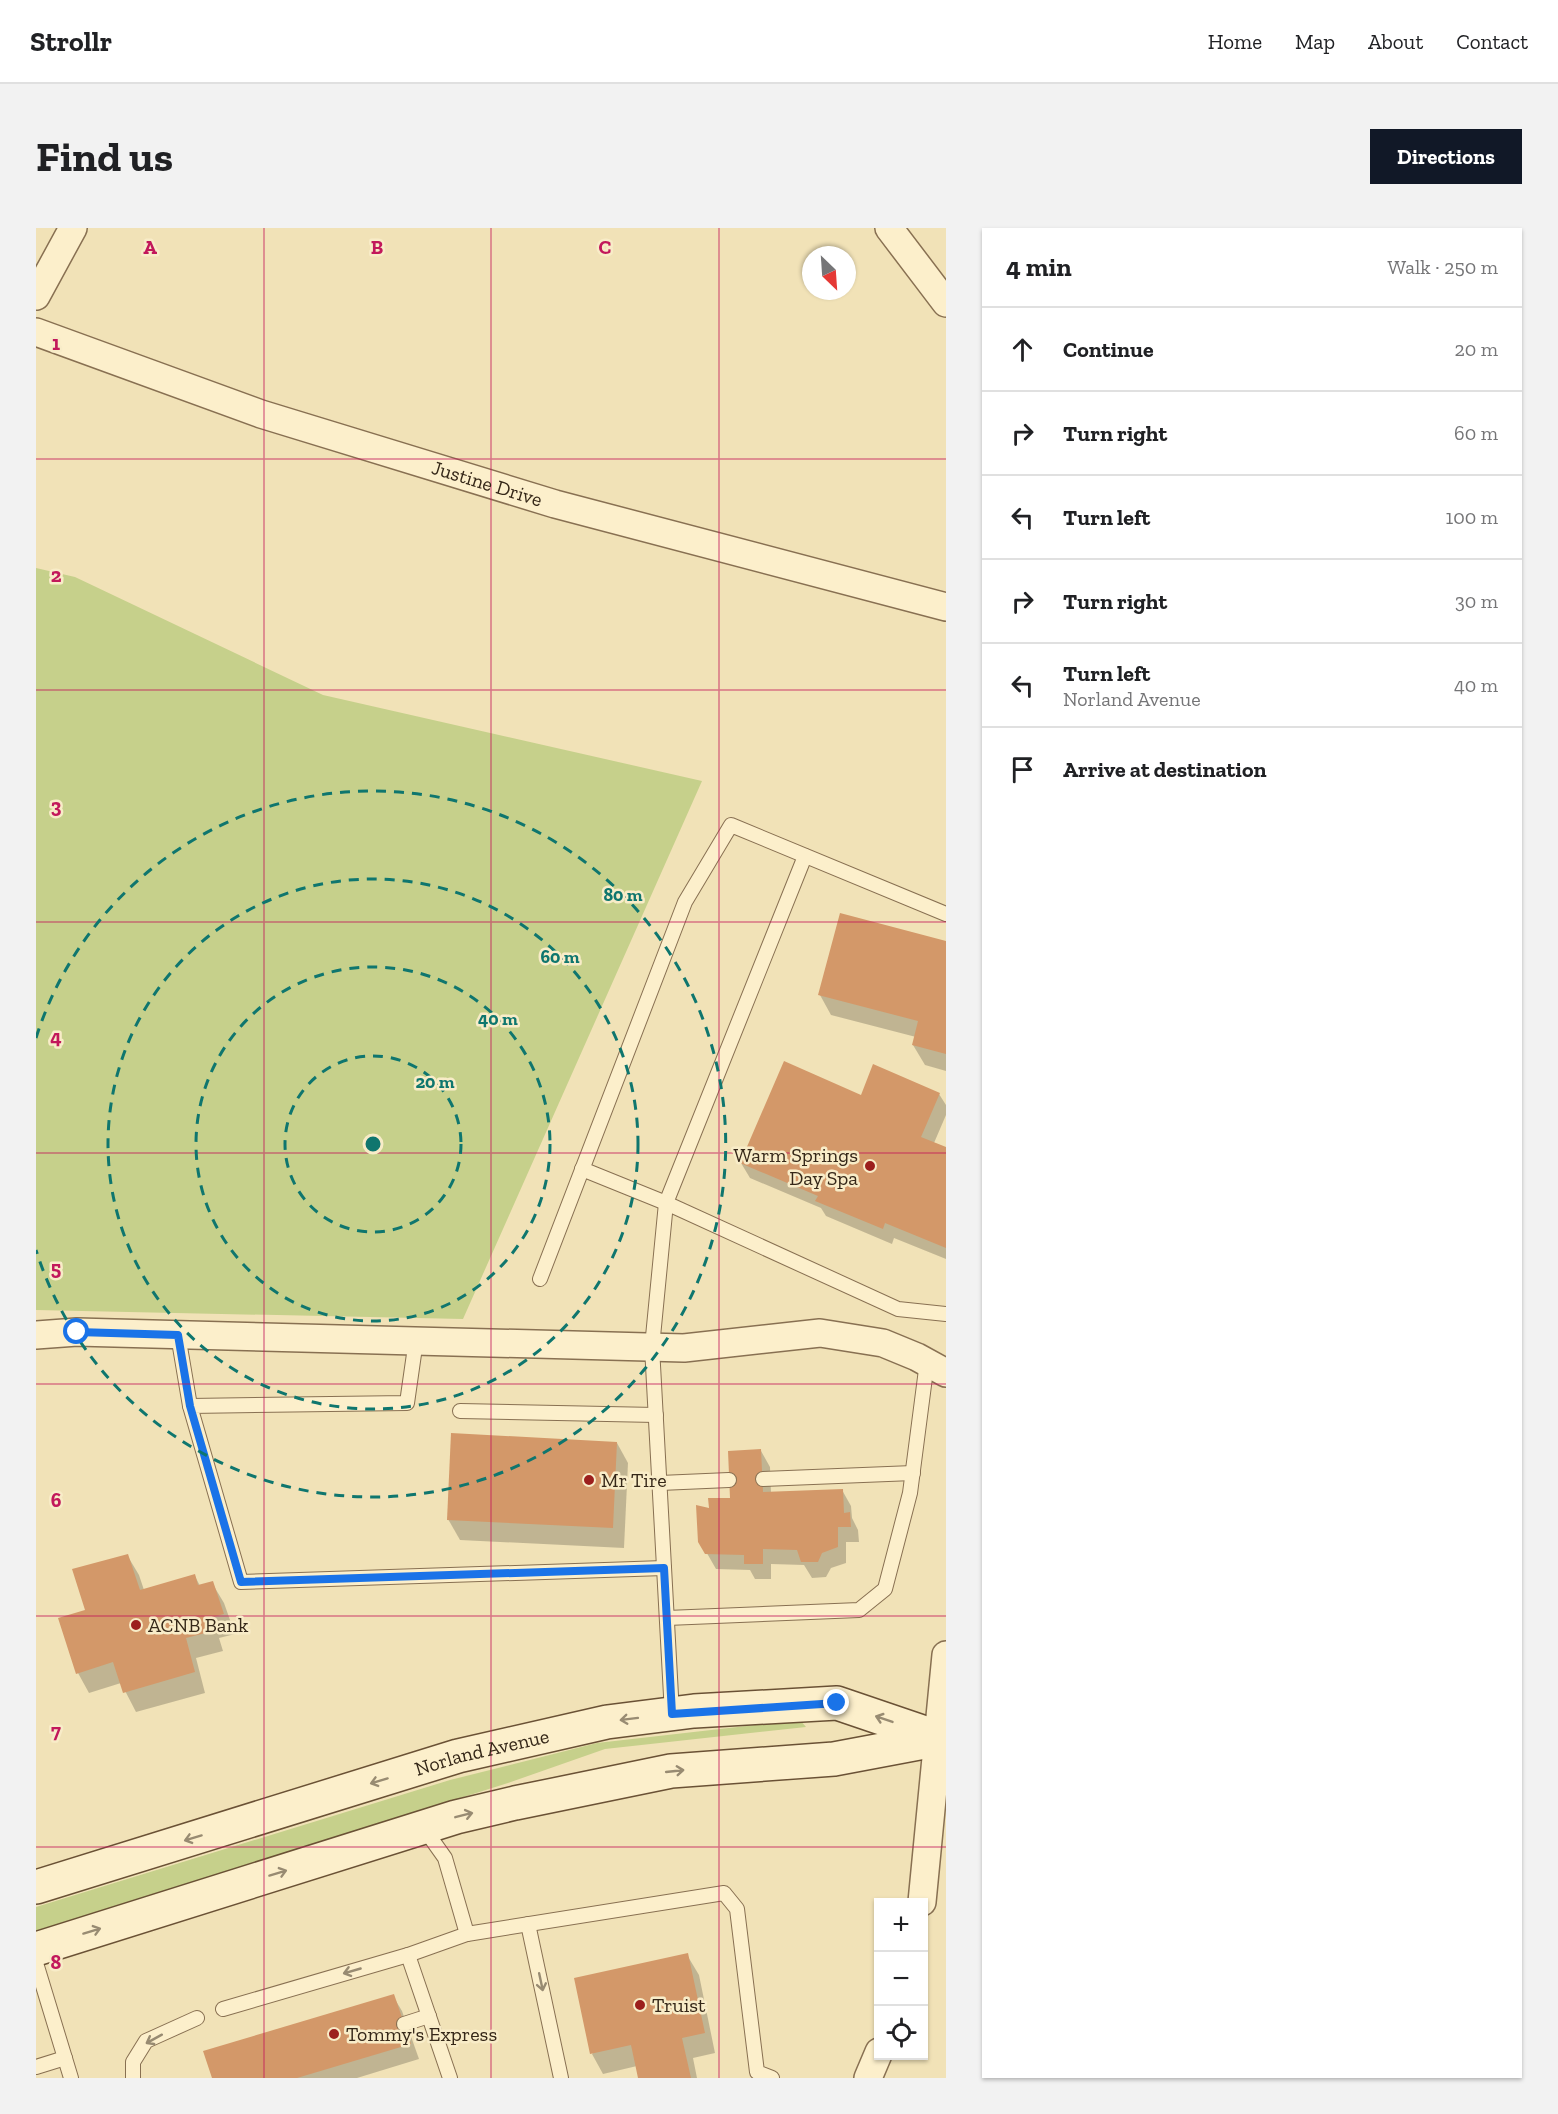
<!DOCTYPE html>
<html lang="en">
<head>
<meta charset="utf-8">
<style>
  :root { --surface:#fff; --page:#f2f2f2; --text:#202124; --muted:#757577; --line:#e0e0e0; --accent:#111827 }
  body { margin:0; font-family:"Zilla Slab",serif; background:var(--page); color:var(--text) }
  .controls { position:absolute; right:18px; bottom:18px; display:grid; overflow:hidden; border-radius:0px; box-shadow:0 2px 4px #0004 }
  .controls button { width:54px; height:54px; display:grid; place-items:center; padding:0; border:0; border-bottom:2px solid var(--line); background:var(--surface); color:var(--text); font:30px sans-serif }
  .compass { position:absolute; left:766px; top:18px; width:54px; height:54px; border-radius:50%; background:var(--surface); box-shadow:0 2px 4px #0004; rotate:155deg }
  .stop { position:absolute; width:18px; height:18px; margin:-14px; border:4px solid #1a73e8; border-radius:50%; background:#fff }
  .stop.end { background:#1a73e8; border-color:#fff; box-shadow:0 2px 6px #0008 }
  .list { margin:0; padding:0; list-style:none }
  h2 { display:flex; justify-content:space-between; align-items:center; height:78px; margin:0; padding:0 24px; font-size:26px }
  h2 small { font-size:20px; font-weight:400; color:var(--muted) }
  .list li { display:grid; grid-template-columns:39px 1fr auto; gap:18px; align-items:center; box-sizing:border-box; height:84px; padding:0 24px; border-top:2px solid var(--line) }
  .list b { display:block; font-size:22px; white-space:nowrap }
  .list p { margin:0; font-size:20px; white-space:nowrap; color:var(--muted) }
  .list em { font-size:20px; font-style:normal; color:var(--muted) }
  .icon { flex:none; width:33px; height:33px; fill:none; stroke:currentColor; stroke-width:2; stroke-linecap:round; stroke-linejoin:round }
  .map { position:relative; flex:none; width:910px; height:1850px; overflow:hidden; border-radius:0px }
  header { display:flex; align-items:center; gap:36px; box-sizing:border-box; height:84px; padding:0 30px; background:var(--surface); border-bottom:2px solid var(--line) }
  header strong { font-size:28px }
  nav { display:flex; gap:33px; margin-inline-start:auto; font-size:21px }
  .intro { display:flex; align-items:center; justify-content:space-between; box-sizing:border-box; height:144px; padding:0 36px }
  h1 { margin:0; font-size:42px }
  .button { padding:15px 27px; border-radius:0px; background:var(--accent); color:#fff; font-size:21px; font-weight:700 }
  main { display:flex; gap:36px; padding:0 36px }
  aside { flex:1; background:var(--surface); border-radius:0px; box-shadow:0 2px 4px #0004 }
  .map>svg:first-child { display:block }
</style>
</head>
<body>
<header>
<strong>Strollr</strong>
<nav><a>Home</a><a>Map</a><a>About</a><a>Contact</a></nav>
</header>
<div class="intro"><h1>Find us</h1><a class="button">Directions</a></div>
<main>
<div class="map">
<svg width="910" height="1850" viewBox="0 0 910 1850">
  <rect width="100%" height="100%" fill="#f1e2b7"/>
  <g fill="#c6d08b">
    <polygon points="0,340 39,349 287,467 666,553 427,1091 0,1082"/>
    <polygon points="764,1492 770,1499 569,1521 472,1555 0,1703 0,1679 414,1552 561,1515"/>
  </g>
  <g fill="#0003">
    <polygon points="805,687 910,715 910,843 889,837 877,817 880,809 795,787 784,767"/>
    <polygon points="903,866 910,877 910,887 898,915 910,920 910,1031 858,1010 856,1016 790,988 785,980 714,950 705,935 826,869"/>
    <polygon points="581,1215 592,1235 588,1320 424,1312 412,1291"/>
    <polygon points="725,1223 734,1239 735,1265 806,1262 815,1278 816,1290 822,1302 823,1314 810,1314 810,1335 795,1340 790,1349 776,1350 768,1337 735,1336 735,1351 719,1351 714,1342 680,1341 664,1313 674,1282 696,1271"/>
    <polygon points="91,1327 103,1347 108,1362 159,1348 164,1358 176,1355 188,1375 199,1406 183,1410 187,1423 160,1430 169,1465 100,1484 85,1455 53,1465 42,1445 51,1383"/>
    <polygon points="651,1727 663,1747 679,1825 657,1830 661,1850 604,1850 601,1838 567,1846 556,1826"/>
    <polygon points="357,1768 366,1783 383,1831 321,1850 178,1850"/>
  </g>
  <g fill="#d39869">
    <polygon points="804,685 910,713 910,826 876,817 882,793 782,767"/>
    <polygon points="748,833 825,867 837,836 904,865 885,909 910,919 910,1020 849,995 847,1001 779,973 782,968 704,935"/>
    <polygon points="415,1205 581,1214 577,1300 411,1292"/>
    <polygon points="725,1221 727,1264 807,1261 808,1285 814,1284 815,1299 802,1299 802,1319 786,1325 782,1334 765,1334 761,1322 727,1321 727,1336 708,1336 708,1327 669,1326 662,1314 660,1277 673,1280 672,1270 694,1270 692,1223"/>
    <polygon points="92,1326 104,1362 159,1346 162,1357 177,1353 188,1386 173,1390 177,1403 150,1410 159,1444 87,1465 77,1434 40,1446 22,1390 49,1382 36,1341"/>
    <polygon points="652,1725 669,1805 646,1810 655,1850 602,1850 595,1817 554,1826 538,1750"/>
    <polygon points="358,1766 375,1816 261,1850 176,1850 167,1823"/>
  </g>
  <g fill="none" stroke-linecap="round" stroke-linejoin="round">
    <g stroke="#887052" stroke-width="16">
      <g id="lane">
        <polyline points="546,941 630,975 769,628"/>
        <polyline points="504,1051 649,674 695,597 910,686"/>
        <polyline points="142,1107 154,1178"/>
        <polyline points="380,1112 371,1175 154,1178 205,1354 628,1340"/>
        <polyline points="424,1183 620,1187"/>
        <polyline points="727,1251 877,1245"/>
        <polyline points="624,1255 693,1252"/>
        <polyline points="631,1390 823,1382 849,1361 874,1265 891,1134"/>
        <polyline points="636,1486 616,1119 630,975 862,1081 910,1086"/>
        <polyline points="387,1599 409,1630 431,1706 688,1665 701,1681 721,1844 736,1850"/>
        <polyline points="492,1696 525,1850"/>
        <polyline points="0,1735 35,1850"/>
        <polyline points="187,1781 372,1727"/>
        <polyline points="368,1796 393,1788"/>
        <polyline points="0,1839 29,1830"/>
        <polyline points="97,1850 97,1834 110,1813 161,1790"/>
        <polyline points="414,1850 372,1727 431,1706"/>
      </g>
    </g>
    <g stroke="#887052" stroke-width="30">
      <g id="street">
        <polyline points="853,0 910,75"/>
        <polyline points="0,68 37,0"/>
        <path id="s1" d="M0,104L225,186L519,276L910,379"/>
        <polyline points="0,1107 41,1104 648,1120 784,1105 847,1115 881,1129 910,1145"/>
        <polyline points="886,1674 910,1427"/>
        <polyline points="832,1850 843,1824"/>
      </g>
    </g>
    <g stroke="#6a5135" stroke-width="36">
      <g id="secondary">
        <path id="s2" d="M0,1659L422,1528L571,1494L658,1483L801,1475L901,1509"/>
        <polyline points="0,1721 420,1589 479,1575 635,1543 798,1531 910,1510"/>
      </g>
    </g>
    <use href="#lane" stroke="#fcefcb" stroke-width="14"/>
    <use href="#street" stroke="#fcefcb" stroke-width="27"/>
    <use href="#secondary" stroke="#fcefcb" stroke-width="33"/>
  </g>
  <defs><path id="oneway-shaft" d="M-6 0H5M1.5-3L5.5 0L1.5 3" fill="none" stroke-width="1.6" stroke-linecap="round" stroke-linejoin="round" transform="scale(1.5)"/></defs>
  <g stroke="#988b72">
    <use href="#oneway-shaft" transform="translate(593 1491) rotate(173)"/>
    <use href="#oneway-shaft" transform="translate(848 1491) rotate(-161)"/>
    <use href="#oneway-shaft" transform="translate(639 1543) rotate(-6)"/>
    <use href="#oneway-shaft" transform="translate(343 1553) rotate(163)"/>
    <use href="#oneway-shaft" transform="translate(428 1587) rotate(-14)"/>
    <use href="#oneway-shaft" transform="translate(157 1610) rotate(163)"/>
    <use href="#oneway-shaft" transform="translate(242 1645) rotate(-17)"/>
    <use href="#oneway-shaft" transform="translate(56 1703) rotate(-17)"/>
    <use href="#oneway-shaft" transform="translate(316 1743) rotate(164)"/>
    <use href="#oneway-shaft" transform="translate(505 1754) rotate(78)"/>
    <use href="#oneway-shaft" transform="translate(118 1811) rotate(151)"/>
  </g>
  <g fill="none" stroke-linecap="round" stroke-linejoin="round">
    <polyline stroke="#1a73e8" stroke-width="8" points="41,1104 142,1107 154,1178 205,1354 628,1340 636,1486 801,1475"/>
  </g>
  <path fill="none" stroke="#c2185b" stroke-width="1.5" stroke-opacity="0.55" d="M228,0V1850M455,0V1850M683,0V1850M0,231H910M0,462H910M0,694H910M0,925H910M0,1156H910M0,1388H910M0,1619H910"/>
  <g fill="none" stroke="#0f766e" stroke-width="3" stroke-dasharray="10 8">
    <circle cx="337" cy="916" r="88"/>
    <circle cx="337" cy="916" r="177"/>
    <circle cx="337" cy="916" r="265"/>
    <path d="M0 810A353 353 0 1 1 0 1022"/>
  </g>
  <g fill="#9c1f1d" stroke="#f8ecc8" stroke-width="2">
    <circle cx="834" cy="938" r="6"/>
    <circle cx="553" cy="1252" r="6"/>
    <circle cx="100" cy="1397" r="6"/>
    <circle cx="604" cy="1777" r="6"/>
    <circle cx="298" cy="1806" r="6"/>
  </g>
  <g text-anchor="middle" stroke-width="5" stroke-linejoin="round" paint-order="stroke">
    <g font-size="20" fill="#352718" stroke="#f8ecc8">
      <text dy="7" stroke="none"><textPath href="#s1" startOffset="476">Justine Drive</textPath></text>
      <text dy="7" stroke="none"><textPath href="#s2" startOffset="466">Norland Avenue</textPath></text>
    </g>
    <g font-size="20" fill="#352718" stroke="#f8ecc8" text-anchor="start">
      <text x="822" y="934" text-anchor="end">Warm Springs<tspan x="822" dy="23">Day Spa</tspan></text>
      <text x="565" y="1259">Mr Tire</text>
      <text x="112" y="1404">ACNB Bank</text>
      <text x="616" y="1784">Truist</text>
      <text x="310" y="1813">Tommy's Express</text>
    </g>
  </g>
  <g font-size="20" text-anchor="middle" font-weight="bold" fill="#c2185b" stroke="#f8ecc8" stroke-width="5" stroke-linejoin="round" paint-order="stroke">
    <text x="114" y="26">A</text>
    <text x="341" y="26">B</text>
    <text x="569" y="26">C</text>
    <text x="20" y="122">1</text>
    <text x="20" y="354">2</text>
    <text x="20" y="585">3</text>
    <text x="20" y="816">4</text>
    <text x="20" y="1047">5</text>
    <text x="20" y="1279">6</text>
    <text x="20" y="1510">7</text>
    <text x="20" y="1741">8</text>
  </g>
  <circle cx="337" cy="916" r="9" fill="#0f766e" stroke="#f8ecc8" stroke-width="3"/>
  <g font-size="18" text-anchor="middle" font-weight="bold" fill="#0f766e" stroke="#f8ecc8" stroke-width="5" stroke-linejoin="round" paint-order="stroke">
    <text x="587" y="673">80 m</text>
    <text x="524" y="735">60 m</text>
    <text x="462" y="797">40 m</text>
    <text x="399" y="860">20 m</text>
  </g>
</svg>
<div class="controls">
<button>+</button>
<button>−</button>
<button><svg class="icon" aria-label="locate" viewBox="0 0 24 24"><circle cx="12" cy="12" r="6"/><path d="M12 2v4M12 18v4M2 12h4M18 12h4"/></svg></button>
</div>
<svg class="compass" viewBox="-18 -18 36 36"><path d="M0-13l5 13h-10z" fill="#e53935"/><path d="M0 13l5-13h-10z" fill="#757577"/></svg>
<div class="stop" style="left:41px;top:1104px"></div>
<div class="stop end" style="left:801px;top:1475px"></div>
</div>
<aside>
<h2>4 min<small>Walk · 250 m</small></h2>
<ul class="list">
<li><svg class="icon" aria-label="ahead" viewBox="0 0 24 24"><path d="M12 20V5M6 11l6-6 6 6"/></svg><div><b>Continue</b></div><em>20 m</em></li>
<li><svg class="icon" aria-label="right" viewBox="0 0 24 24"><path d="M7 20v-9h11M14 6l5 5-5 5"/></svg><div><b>Turn right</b></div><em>60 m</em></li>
<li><svg class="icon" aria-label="left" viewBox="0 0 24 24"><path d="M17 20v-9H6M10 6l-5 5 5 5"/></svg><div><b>Turn left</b></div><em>100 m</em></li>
<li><svg class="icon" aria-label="right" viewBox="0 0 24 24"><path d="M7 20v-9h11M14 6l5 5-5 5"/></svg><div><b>Turn right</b></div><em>30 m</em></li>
<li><svg class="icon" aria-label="left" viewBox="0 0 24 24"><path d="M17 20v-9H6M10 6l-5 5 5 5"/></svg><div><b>Turn left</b><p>Norland Avenue</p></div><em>40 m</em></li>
<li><svg class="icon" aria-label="arrive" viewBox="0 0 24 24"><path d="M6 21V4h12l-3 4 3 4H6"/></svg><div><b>Arrive at destination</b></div></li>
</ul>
</aside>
</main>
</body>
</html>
